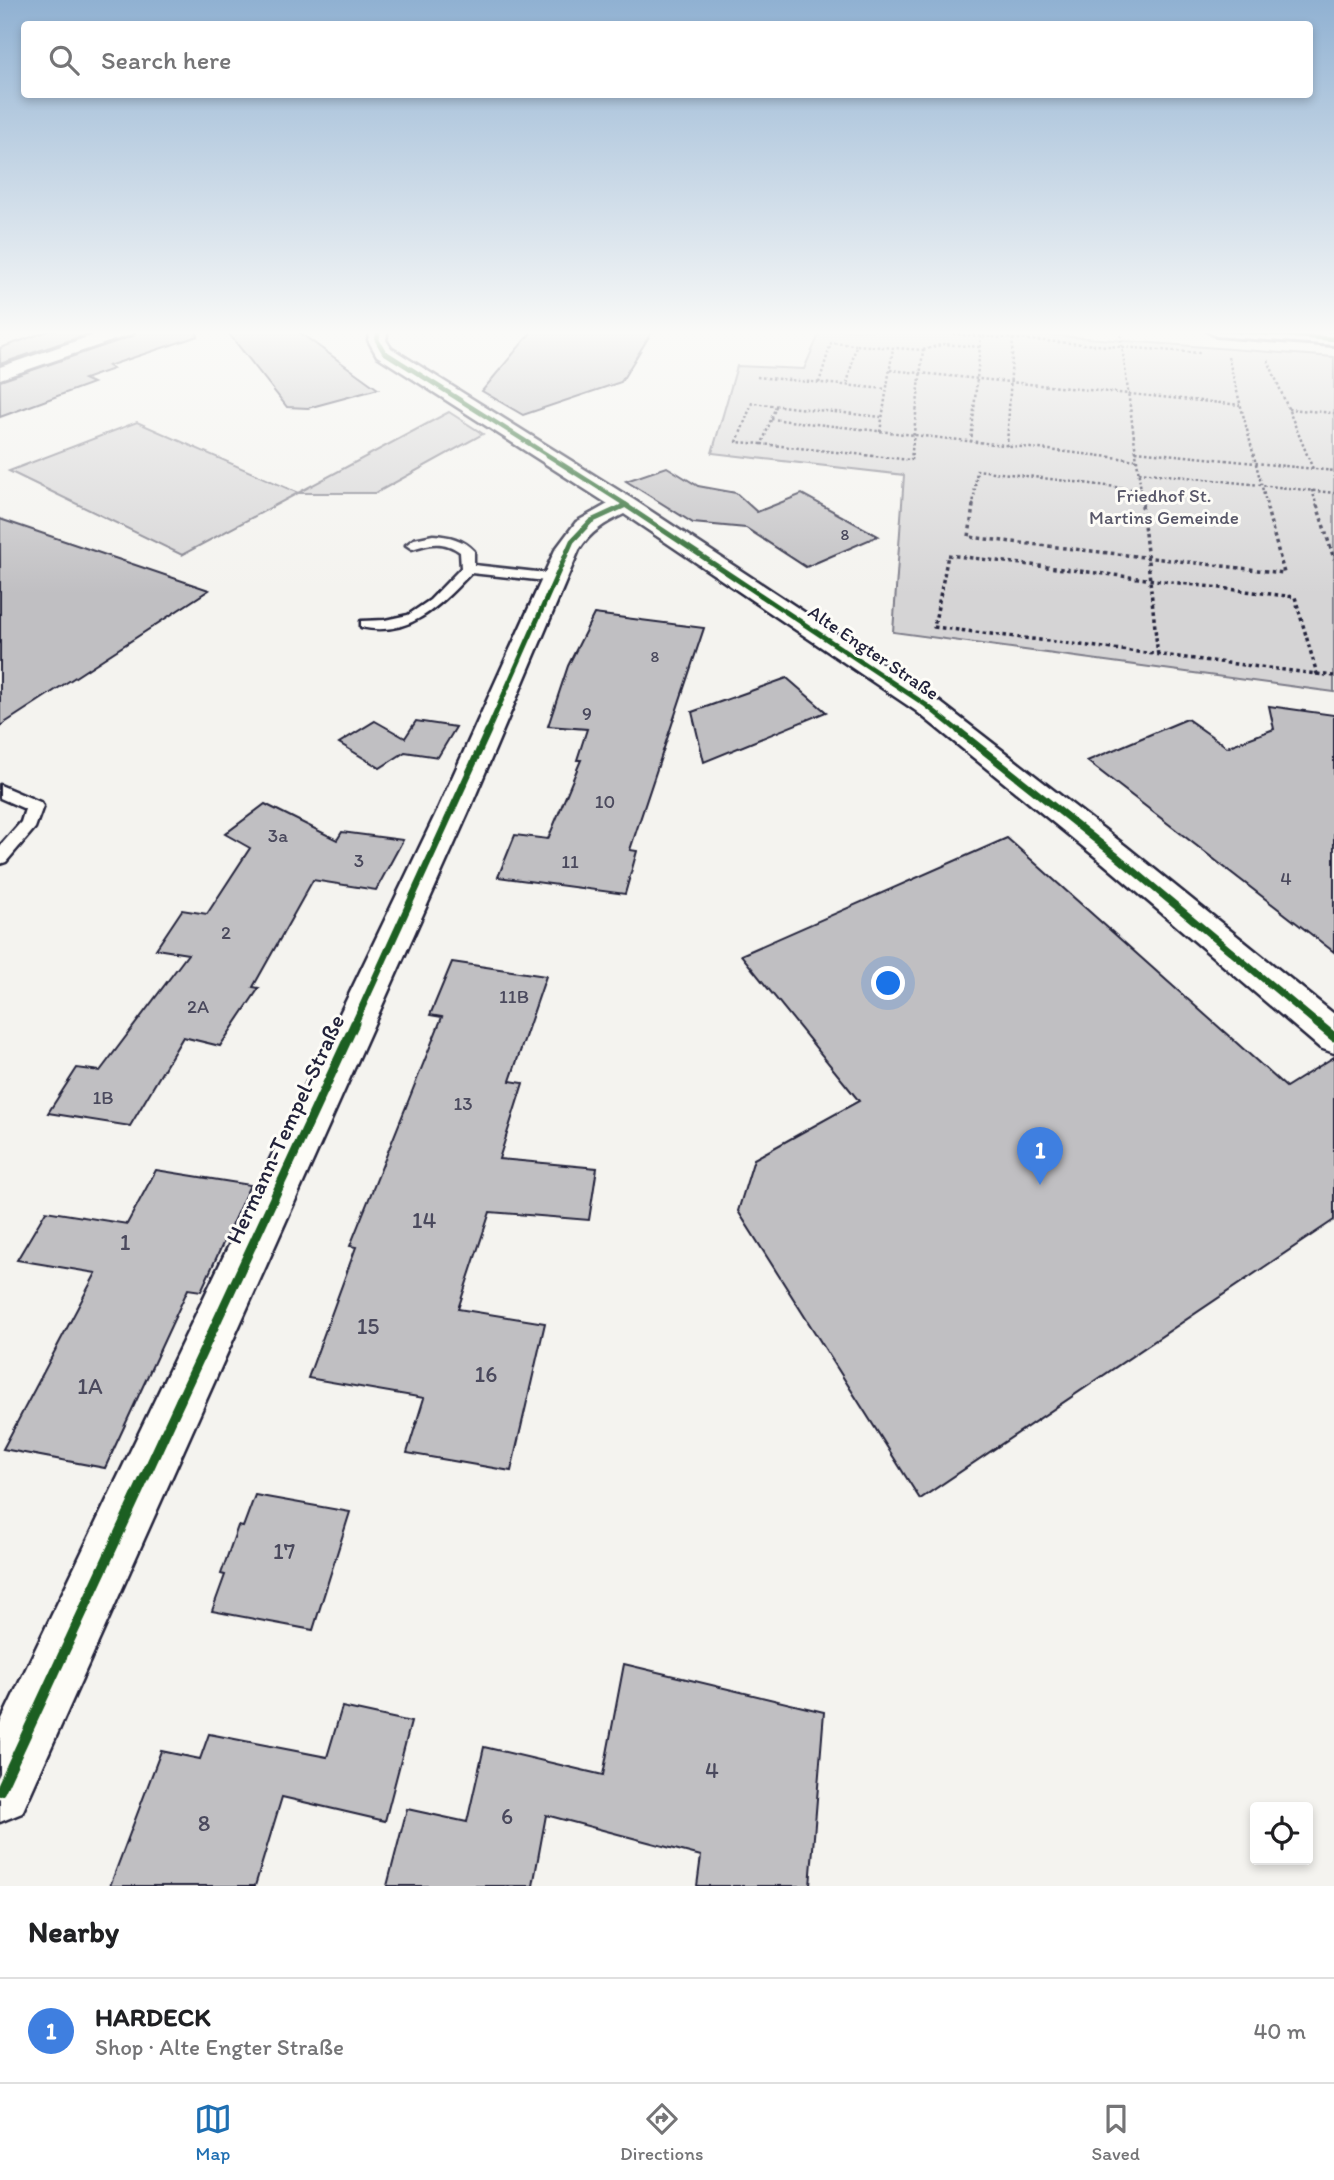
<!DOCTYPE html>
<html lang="en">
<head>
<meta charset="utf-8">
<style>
  :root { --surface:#fff; --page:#f6f6f6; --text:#202124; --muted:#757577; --line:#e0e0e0; --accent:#1f6fb2 }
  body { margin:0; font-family:Itim,sans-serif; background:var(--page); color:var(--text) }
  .controls { position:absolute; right:21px; bottom:21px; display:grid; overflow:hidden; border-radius:7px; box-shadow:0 4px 10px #0003 }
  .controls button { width:63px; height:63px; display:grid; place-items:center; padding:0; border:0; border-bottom:2px solid var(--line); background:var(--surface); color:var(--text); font:35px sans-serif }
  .you { position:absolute; left:889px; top:984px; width:24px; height:24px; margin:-18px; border:5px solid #fff; border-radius:50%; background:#1a73e8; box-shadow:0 0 0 10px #1a73e833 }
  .badge { display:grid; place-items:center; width:46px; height:46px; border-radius:50%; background:var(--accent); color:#fff; font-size:23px; font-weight:700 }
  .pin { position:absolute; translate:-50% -58px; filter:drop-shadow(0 2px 4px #0008) }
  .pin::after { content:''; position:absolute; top:37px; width:24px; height:21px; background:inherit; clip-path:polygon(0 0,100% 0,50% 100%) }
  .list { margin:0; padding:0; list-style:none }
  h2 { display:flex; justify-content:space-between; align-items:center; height:91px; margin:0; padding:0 28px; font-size:30px }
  h2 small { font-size:23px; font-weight:400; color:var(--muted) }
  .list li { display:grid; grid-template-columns:46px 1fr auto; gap:21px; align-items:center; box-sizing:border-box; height:105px; padding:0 28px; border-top:2px solid var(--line) }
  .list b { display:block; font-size:26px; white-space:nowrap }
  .list p { margin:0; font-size:23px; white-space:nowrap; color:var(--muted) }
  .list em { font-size:23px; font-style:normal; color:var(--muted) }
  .icon { flex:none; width:38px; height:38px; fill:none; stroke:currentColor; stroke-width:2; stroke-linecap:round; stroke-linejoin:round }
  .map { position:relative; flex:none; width:1334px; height:1886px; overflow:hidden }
  .search { position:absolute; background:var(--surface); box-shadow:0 4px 10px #0003; left:21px; right:21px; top:21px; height:77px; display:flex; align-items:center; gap:18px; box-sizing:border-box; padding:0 24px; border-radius:7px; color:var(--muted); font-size:26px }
  .sheet { height:196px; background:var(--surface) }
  nav { display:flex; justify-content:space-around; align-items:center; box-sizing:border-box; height:98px; border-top:2px solid var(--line); background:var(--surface); font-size:19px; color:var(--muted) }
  nav a { display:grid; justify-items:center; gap:4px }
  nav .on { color:var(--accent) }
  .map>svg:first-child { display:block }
</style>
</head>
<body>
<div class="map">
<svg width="1334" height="1886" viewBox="0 0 1334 1886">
  <rect width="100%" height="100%" fill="#f4f3ef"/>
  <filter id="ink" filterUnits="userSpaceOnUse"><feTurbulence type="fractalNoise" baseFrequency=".0143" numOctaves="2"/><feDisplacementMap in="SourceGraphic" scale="14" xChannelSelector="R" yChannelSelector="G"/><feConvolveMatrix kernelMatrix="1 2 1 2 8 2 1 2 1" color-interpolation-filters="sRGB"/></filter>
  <g filter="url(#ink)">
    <g fill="#d5d4d5" stroke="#7c7b88" stroke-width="2">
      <polygon points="821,330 983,330 1334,357 1334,692 893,632 904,475 712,453 737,366 804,369"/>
      <polygon points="449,412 483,434 376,493 298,493 182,555 9,471 137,422 298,493"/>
    </g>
    <g fill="#c0bfc2" stroke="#22223b" stroke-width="2">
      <polygon points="51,330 100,330 0,364 0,348"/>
      <polygon points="138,330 197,330 198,336 108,366 113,369 84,379 93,383 0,417 0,381 133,336"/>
      <polygon points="226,330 296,330 378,389 308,408 287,407"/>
      <polygon points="533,330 653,330 621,382 523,415 482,391"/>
      <polygon points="667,467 698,486 736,493 757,512 802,494 878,536 806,567 746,528 693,523 626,481"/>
      <polygon points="0,519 209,590 0,726"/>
      <polygon points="594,614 704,628 630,850 637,851 625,894 498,877 515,835 548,839 581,760 577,760 587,729 548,726 568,666"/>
      <polygon points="787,678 826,712 704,762 692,712"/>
      <polygon points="1269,706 1334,715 1334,952 1087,761 1187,719 1227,747 1274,729"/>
      <polygon points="375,721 405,738 416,721 456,727 438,757 405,752 380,768 339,743"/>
      <polygon points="265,804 337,840 342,832 403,840 376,890 313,880 253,987 259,988 220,1046 183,1037 130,1126 48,1113 77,1068 100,1071 188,954 156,949 182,910 207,914 250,848 225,834"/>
      <polygon points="1007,838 1286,1087 1334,1057 1334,1220 920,1499 738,1211 754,1159 859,1101 741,955"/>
      <polygon points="452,962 546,976 510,1081 523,1083 499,1159 597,1168 589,1220 490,1212 458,1309 545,1323 511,1471 407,1453 424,1398 308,1378 356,1247 350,1246 442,1017 430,1015"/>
      <polygon points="156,1170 250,1185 201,1291 188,1289 105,1468 3,1449 96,1273 17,1260 46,1211 127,1224"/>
      <polygon points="255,1495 350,1512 313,1630 212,1611 225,1575 221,1574 238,1526 243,1527"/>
      <polygon points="624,1664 824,1712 810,1886 697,1886 701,1856 546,1815 533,1886 387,1886 407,1809 467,1822 484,1747 603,1775"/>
      <polygon points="342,1707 411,1722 385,1821 282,1797 255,1886 110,1886 161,1751 200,1759 209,1734 327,1757"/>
    </g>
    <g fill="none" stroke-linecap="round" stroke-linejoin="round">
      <g stroke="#22223b" stroke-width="5">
        <g id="lane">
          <path d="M433,535C449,536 463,539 474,551V565L555,574L562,578L555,582L471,573C440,605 410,638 361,627V621L385,620L408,615L430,600L461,568L460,552C444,540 430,543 412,549L406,545L414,539Z"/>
          <polygon points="0,785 40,802 43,806 35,828 6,862 0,864 0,846 21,822 25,809 0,798"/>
        </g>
      </g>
      <g stroke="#22223b" stroke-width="5">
        <g id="street">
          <polygon points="108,330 135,330 132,334 0,379 0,367"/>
          <path d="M370,330H388L386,340L391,348L634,500L936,699L1127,847L1334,1014V1053L1320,1048L1103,863L916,711L624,514C605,523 590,532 579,550L469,811L22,1813L0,1822V1723L437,811L555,550L576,522L608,504L377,356L368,340Z"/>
        </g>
      </g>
      <g stroke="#22223b" stroke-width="6">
        <polygon id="primary" points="1206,330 1293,330 1334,333 1334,345 1216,336"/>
      </g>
      <g stroke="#22223b" stroke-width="2.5" stroke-dasharray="2.5 2.5" stroke-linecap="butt">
        <polyline points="1120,330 1143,506"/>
        <polyline points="953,334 1200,353"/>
        <polyline points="923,350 944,344 980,347"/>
        <polyline points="1228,357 1267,506"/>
        <polyline points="1268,360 1313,469"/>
        <polyline points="890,370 1240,405"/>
        <polyline points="757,377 886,389"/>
        <polyline points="819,383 831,343 856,345"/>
        <polyline points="776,406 762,444 911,460 923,350 856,345 847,385"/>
        <polyline points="1288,409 1334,413"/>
        <polyline points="771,419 1138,460"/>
        <polyline points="880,432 893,348"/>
        <polyline points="971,442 981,336"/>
        <polyline points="762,444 737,442 752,403 881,417"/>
        <polyline points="1007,446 1013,338"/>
        <polyline points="1136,451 1334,471"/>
        <polyline points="1139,472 1334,493"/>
        <polyline points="1312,490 1317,506"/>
        <polyline points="973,506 977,470 1140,490"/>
      </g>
      <g stroke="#22223b" stroke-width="3.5" stroke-dasharray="3.5 3.5" stroke-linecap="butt">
        <polyline points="973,505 969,537 1284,573 1266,505"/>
        <polyline points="1142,505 1158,656"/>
        <polyline points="1317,505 1334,559"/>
        <polygon points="948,555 1295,597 1317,674 934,627"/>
        <polyline points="1317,674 1334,676"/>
      </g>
      <use href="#lane" fill="#fdfcf7" fill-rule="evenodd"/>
      <use href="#street" fill="#fdfcf7" fill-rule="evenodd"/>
      <use href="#primary" fill="#fdfcf7" fill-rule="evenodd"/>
      <g stroke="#fdfcf7" stroke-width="7">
        <g id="cycleway-far4">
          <polyline points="379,330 377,340 384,352 628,506"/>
          <polyline points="1219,330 1334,339"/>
          <polyline points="622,506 626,505"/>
        </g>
      </g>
      <g stroke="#fdfcf7" stroke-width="9">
        <g id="cycleway-far3">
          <polyline points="625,505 926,705 961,733"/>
          <polyline points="487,733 572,541 591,521 626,505"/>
        </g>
      </g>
      <g stroke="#fdfcf7" stroke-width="11">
        <g id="cycleway-far2">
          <polyline points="959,731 1115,855 1319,1025"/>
          <polyline points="354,1025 488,731"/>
        </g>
      </g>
      <g stroke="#fdfcf7" stroke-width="13">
        <g id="cycleway-far1">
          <polyline points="1317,1023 1334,1037"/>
          <polyline points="180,1401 355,1023"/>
        </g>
      </g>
      <g stroke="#fdfcf7" stroke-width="15">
        <polyline id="cycleway" points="0,1791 181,1399"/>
      </g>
      <use href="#cycleway-far4" stroke="#1b5e20" stroke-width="4.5"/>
      <use href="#cycleway-far3" stroke="#1b5e20" stroke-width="5"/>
      <use href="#cycleway-far2" stroke="#1b5e20" stroke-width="7"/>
      <use href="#cycleway-far1" stroke="#1b5e20" stroke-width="9"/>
      <use href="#cycleway" stroke="#1b5e20" stroke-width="10"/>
    </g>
  </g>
  <linearGradient id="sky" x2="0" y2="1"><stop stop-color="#90b1d2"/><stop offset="0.56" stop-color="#fafaf8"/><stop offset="1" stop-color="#fafaf8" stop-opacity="0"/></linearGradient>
  <rect width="1334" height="594" fill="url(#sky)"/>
  <g text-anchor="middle" stroke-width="6" stroke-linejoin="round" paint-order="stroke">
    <g font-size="16" fill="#4a495d">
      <text x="845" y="540">8</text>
      <text x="655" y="662">8</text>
    </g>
    <g font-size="19" fill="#585769" stroke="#fdfcf7">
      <text x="1164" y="502">Friedhof St.<tspan x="1164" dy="22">Martins Gemeinde</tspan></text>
    </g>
    <g font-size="19" fill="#22223b" stroke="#fdfcf7">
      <text transform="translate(874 652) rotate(34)" y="7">Alte Engter Straße</text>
    </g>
    <g font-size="19" fill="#4a495d">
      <text x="587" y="720">9</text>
      <text x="605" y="808">10</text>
      <text x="278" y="842">3a</text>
      <text x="359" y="867">3</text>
      <text x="570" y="868">11</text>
      <text x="1286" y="885">4</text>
      <text x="226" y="939">2</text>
      <text x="514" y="1003">11B</text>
      <text x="198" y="1013">2A</text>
      <text x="103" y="1104">1B</text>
      <text x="463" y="1110">13</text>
    </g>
    <g font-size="23" fill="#22223b" stroke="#fdfcf7">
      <text transform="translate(285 1129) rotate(-65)" y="8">Hermann-Tempel-Straße</text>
    </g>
    <g font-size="23" fill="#4a495d">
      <text x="424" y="1228">14</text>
      <text x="125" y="1250">1</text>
      <text x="368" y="1334">15</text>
      <text x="486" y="1382">16</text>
      <text x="90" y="1394">1A</text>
      <text x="284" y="1559">17</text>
      <text x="712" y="1778">4</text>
      <text x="507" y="1824">6</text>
      <text x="204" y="1831">8</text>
    </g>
  </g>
</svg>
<div class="controls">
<button><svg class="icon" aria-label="locate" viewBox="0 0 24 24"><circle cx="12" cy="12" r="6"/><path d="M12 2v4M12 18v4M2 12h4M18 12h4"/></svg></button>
</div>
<div class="you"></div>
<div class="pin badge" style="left:1040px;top:1185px;background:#3f7fe0">1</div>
<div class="search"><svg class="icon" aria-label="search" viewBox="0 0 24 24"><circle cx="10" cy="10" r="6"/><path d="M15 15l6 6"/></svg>Search here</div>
</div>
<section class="sheet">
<h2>Nearby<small></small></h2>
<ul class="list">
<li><span class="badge" style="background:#3f7fe0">1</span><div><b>HARDECK</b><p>Shop · Alte Engter Straße</p></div><em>40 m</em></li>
</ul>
</section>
<nav>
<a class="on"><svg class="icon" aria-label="map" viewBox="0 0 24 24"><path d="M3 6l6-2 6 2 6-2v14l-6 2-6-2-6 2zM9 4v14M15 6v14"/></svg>Map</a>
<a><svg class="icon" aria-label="directions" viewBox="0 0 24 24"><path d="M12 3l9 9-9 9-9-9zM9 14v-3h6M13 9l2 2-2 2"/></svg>Directions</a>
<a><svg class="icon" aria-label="saved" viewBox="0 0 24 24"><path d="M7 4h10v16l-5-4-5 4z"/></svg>Saved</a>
</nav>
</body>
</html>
